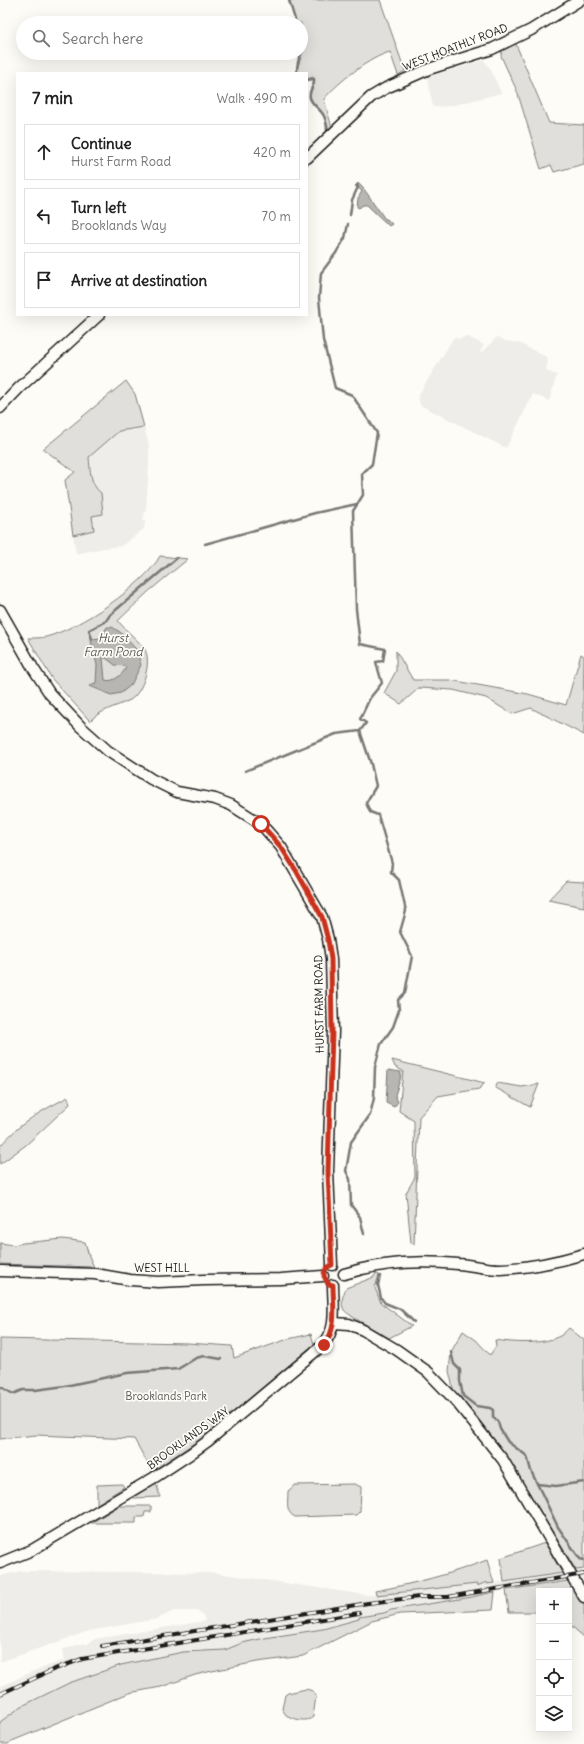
<!DOCTYPE html>
<html lang="en">
<head>
<meta charset="utf-8">
<style>
  :root { --surface:#fff; --page:#f2f2f2; --text:#222; --muted:#767676; --line:#e0e0e0 }
  body { margin:0; font-family:Delius,sans-serif; background:var(--page); color:var(--text) }
  .controls { position:absolute; right:12px; bottom:12px; display:grid; overflow:hidden; border-radius:0px; box-shadow:0 4px 16px #0002 }
  .controls button { width:36px; height:36px; display:grid; place-items:center; padding:0; border:0; border-bottom:1px solid var(--line); background:var(--surface); color:var(--text); font:20px sans-serif }
  .stop { position:absolute; width:12px; height:12px; margin:-9px; border:3px solid #c8321e; border-radius:50%; background:#fff }
  .stop.end { background:#c8321e; border-color:#fff; box-shadow:0 1px 4px #0008 }
  .list { margin:0; padding:0; list-style:none }
  h2 { display:flex; justify-content:space-between; align-items:center; height:52px; margin:0; padding:0 16px; font-size:17px }
  h2 small { font-size:13px; font-weight:400; color:var(--muted) }
  .list li { display:grid; grid-template-columns:26px 1fr auto; gap:12px; align-items:center; box-sizing:border-box; height:56px; margin:0 8px 8px; padding:0 8px; border:1px solid var(--line); border-radius:0px }
  .list b { display:block; font-size:15px; white-space:nowrap }
  .list p { margin:0; font-size:13px; white-space:nowrap; color:var(--muted) }
  .list em { font-size:13px; font-style:normal; color:var(--muted) }
  .icon { flex:none; width:22px; height:22px; fill:none; stroke:currentColor; stroke-width:2; stroke-linecap:round; stroke-linejoin:round }
  .map { position:relative; flex:none; width:584px; height:1744px; overflow:hidden }
  .search { position:absolute; background:var(--surface); box-shadow:0 4px 16px #0002; left:16px; top:16px; width:292px; height:44px; display:flex; align-items:center; gap:10px; box-sizing:border-box; padding:0 14px; border-radius:22px; color:var(--muted); font-size:15px }
  .panel { position:absolute; background:var(--surface); box-shadow:0 4px 16px #0002; left:16px; top:72px; width:292px; height:244px; border-radius:0px }
  .map>svg:first-child { display:block }
</style>
</head>
<body>
<div class="map">
<svg width="584" height="1744" viewBox="0 0 584 1744">
  <rect width="100%" height="100%" fill="#fdfcf7"/>
  <filter id="ink" filterUnits="userSpaceOnUse"><feTurbulence type="fractalNoise" baseFrequency=".025" numOctaves="2"/><feDisplacementMap in="SourceGraphic" scale="8" xChannelSelector="R" yChannelSelector="G"/><feConvolveMatrix kernelMatrix="1 2 1 2 8 2 1 2 1" color-interpolation-filters="sRGB"/></filter>
  <g filter="url(#ink)">
    <g fill="#eeede9">
      <polygon points="484,60 491,70 501,93 451,106 433,107 427,77"/>
      <polygon points="466,336 484,345 480,352 481,353 497,337 506,341 519,343 548,358 546,371 557,375 549,401 533,394 506,448 420,405 418,396 454,337 460,339"/>
      <polygon points="126,381 135,394 149,445 149,465 146,509 143,519 145,521 144,529 121,546 104,548 76,554 65,480 75,473 43,449"/>
      <polygon points="487,1560 494,1583 583,1569 584,1580 562,1582 495,1592 493,1610 400,1614 372,1621 303,1656 257,1662 212,1671 195,1675 161,1687 129,1693 12,1741 8,1744 0,1744 0,1687 31,1672 65,1660 62,1650 84,1643 86,1645 95,1639 205,1621 203,1615 197,1611 174,1611 157,1619 89,1631 0,1662 0,1576 21,1571 216,1573 366,1595 375,1595 375,1591 460,1571"/>
    </g>
    <g fill="#e0dfdb" stroke="#7e7e7c">
      <path d="M288,0H380L405,71L398,75L390,52C370,57 337,83 324,99L332,128L329,130C328,125 326,120 324,115C317,101 303,103 315,83L313,77L307,79V73H297C297,65 300,62 302,55C306,45 301,33 301,23H297Z"/>
      <polygon points="515,42 549,123 584,125 584,164 554,172 551,165 541,169 517,91 501,56 502,48"/>
      <path d="M126,381L135,394L144,427L119,431L89,457C90,469 90,485 101,493L103,514L92,516L94,530L73,535L65,480L75,472L43,449Z"/>
      <path d="M160,556L188,559L148,592L118,621C126,631 136,638 144,648C153,660 143,693 130,700C116,707 100,710 90,721L52,679L28,638C34,638 40,638 46,637C78,629 145,585 160,556Z"/>
      <polygon points="396,651 413,680 450,680 528,694 566,705 581,654 584,656 583,708 584,709 584,735 531,708 512,714 486,698 453,690 419,688 401,704 384,693 396,671"/>
      <polygon points="566,881 584,882 584,907 548,900"/>
      <polygon points="392,1060 485,1083 479,1089 438,1096 419,1117 414,1244 411,1243 406,1193 415,1177 414,1121 399,1111 403,1071 395,1067"/>
      <polygon points="497,1083 522,1087 539,1084 530,1107 496,1088"/>
      <path d="M68,1097L70,1104L26,1145L0,1164V1146C21,1122 41,1111 68,1097Z"/>
      <polygon points="63,1239 85,1242 89,1256 94,1267 0,1264 0,1243 14,1245 23,1243"/>
      <path d="M376,1273L379,1275L375,1288L381,1303L412,1326L389,1338C381,1333 347,1315 344,1310C340,1303 343,1295 346,1288L374,1277Z"/>
      <path d="M569,1328L584,1340V1569L576,1570L508,1458L475,1414L454,1392L449,1371L451,1352L463,1331L476,1340L490,1355L496,1346L495,1340C513,1343 543,1345 560,1336C563,1334 566,1331 569,1328Z"/>
      <polygon points="311,1334 314,1344 205,1436 152,1471 134,1439 36,1435 0,1439 0,1339 187,1343 232,1346 234,1358 288,1339"/>
      <polygon points="156,1483 160,1497 133,1498 133,1497"/>
      <polygon points="122,1484 124,1487 97,1504 97,1485"/>
      <path d="M355,1484L361,1487V1490L360,1511L356,1515L295,1517C285,1512 288,1502 288,1491L295,1485Z"/>
      <polygon points="119,1506 151,1506 151,1512 145,1512 144,1517 136,1517 136,1523 91,1523"/>
      <polygon points="545,1543 562,1573 504,1582 501,1558"/>
      <path d="M487,1560L494,1583L487,1584V1582L477,1586V1584L376,1595L375,1591C413,1584 451,1574 487,1560Z"/>
      <polygon points="568,1581 570,1584 584,1586 584,1637 569,1624 569,1591 539,1591 539,1612 509,1612 506,1590"/>
      <path d="M495,1592L493,1610L400,1614L372,1621L303,1656L257,1662L212,1671L195,1675L161,1687L129,1693L12,1741L8,1744H0V1722L22,1706L69,1683L121,1665L183,1652L225,1650L242,1643L265,1638L323,1629L359,1619V1617L384,1613L391,1610L472,1597C481,1595 487,1593 495,1592Z"/>
      <path d="M306,1689L313,1691L316,1696L313,1717C307,1723 293,1719 286,1715L282,1709L285,1695L288,1693Z"/>
    </g>
    <g fill="#b7b6b2" stroke="#797876" fill-rule="evenodd">
      <polygon points="358,183 364,189 385,219 387,219 392,224 389,226 367,205 363,205 359,208 357,207 358,198 362,191 355,186"/>
      <path d="M107,627H112L120,632L136,649L141,665L131,685L121,693L111,695L90,686L92,684L96,683L97,665L91,641L92,639L101,638ZM103,658H106L115,665L125,666L126,668C122,675 113,683 105,680Z"/>
      <polygon points="388,1070 401,1072 400,1080 395,1095 398,1102 394,1107 386,1103"/>
    </g>
    <g fill="none" stroke-linecap="round" stroke-linejoin="round">
      <g stroke="#797876" stroke-width="2.5">
        <polyline points="289,0 296,23"/>
        <path d="M297,73C296,60 304,51 301,38"/>
        <path d="M307,80L314,79C315,86 308,90 310,98C312,104 318,108 322,113C326,118 327,126 327,132"/>
        <polyline points="350,215 352,200 358,187 357,185"/>
        <polyline points="205,544 315,513 357,504"/>
        <polyline points="92,639 89,630 106,621 110,615 177,558"/>
        <polyline points="360,731 371,764 376,786 366,803 370,812 378,815 392,863 391,872 399,880 406,911 400,932 412,956 405,993 398,1000 399,1010 393,1027 381,1044 375,1067 374,1098 370,1115 351,1142 346,1171 350,1179 351,1205 360,1217 364,1234"/>
        <polyline points="245,771 336,734 360,731 366,723 360,719 370,698 382,683 376,662 383,661 385,649 360,644 356,609 353,511 363,495 362,474 372,464 377,433 352,395 335,388 323,340 319,298 321,273 336,253 345,238 348,224"/>
        <polyline points="380,1276 378,1285 381,1298 385,1303 400,1309 414,1322"/>
        <polyline points="451,1352 454,1364 460,1370 460,1381 463,1396 476,1406 490,1408 493,1410 493,1417 498,1422 500,1429 508,1442 527,1456 531,1471 558,1527 580,1559 584,1560"/>
        <polyline points="0,1386 13,1394 23,1390 35,1390 65,1386 127,1373 178,1369 196,1358 204,1356 221,1359"/>
        <polyline points="537,1484 556,1486 584,1482"/>
      </g>
      <g stroke="#1c1c1c" stroke-width="13">
        <g id="secondary">
          <polyline points="307,158 371,97 386,88 429,69 492,49 531,30 580,0"/>
          <polyline points="0,408 19,388 99,315"/>
          <polyline points="0,610 33,668 50,694 81,727 108,751 151,779 177,792 215,799 231,805 261,824 281,847 322,917 328,939 331,959 333,1031 328,1171 332,1265"/>
          <polyline points="0,1271 95,1274 130,1280 158,1282 204,1280 281,1279 323,1276"/>
          <path d="M344,1274C381,1262 419,1260 458,1264C472,1265 486,1269 500,1269C529,1268 557,1262 584,1254"/>
          <polyline points="334,1323 349,1324 363,1330 397,1350 428,1372 455,1400 503,1460 584,1597"/>
          <path d="M0,1563L32,1550L155,1477L190,1454L208,1441L323,1345C338,1328 333,1306 333,1285"/>
        </g>
      </g>
      <use href="#secondary" stroke="#fdfcf7" stroke-width="10"/>
      <g stroke="#1c1c1c" stroke-width="4">
        <g id="rail">
          <polyline points="102,1646 368,1603 419,1597 448,1597 584,1574"/>
          <polyline points="0,1694 55,1669 82,1659 359,1613"/>
        </g>
      </g>
      <use href="#rail" stroke="#fdfcf7" stroke-width="2.5" stroke-dasharray="8" stroke-linecap="butt"/>
    </g>
  </g>
  <g fill="none" stroke-linecap="round" stroke-linejoin="round" filter="url(#ink)">
    <path stroke="#c8321e" stroke-width="5" d="M261,824L281,847L297,872L322,917L328,940L331,959L332,1031L328,1172L332,1265C326,1267 324,1270 324,1276L328,1284L333,1285C333,1306 338,1328 324,1345"/>
  </g>
  <g text-anchor="middle" stroke-width="3.5" stroke-linejoin="round" paint-order="stroke">
    <g font-size="11" fill="#1c1c1c" stroke="#fdfcf7">
      <text transform="translate(455 47) rotate(-21)" y="4">WEST HOATHLY ROAD</text>
      <text transform="translate(319 1004) rotate(-91)" y="4">HURST FARM ROAD</text>
      <text x="162" y="1272">WEST HILL</text>
      <text transform="translate(188 1438) rotate(-36)" y="4">BROOKLANDS WAY</text>
    </g>
    <g font-size="11" fill="#575655" stroke="#fdfcf7">
      <text x="166" y="1400">Brooklands Park</text>
    </g>
    <g font-size="12" font-style="italic" fill="#5a5a58" stroke="#fdfcf7">
      <text x="113" y="642">Hurst<tspan x="113" dy="14">Farm Pond</tspan></text>
    </g>
  </g>
</svg>
<div class="controls">
<button>+</button>
<button>−</button>
<button><svg class="icon" aria-label="locate" viewBox="0 0 24 24"><circle cx="12" cy="12" r="6"/><path d="M12 2v4M12 18v4M2 12h4M18 12h4"/></svg></button>
<button><svg class="icon" aria-label="layers" viewBox="0 0 24 24"><path d="M12 4l9 5-9 5-9-5zM3 14l9 5 9-5"/></svg></button>
</div>
<div class="stop" style="left:261px;top:824px"></div>
<div class="stop end" style="left:324px;top:1345px"></div>
<div class="search"><svg class="icon" aria-label="search" viewBox="0 0 24 24"><circle cx="10" cy="10" r="6"/><path d="M15 15l6 6"/></svg>Search here</div>
<section class="panel">
<h2>7 min<small>Walk · 490 m</small></h2>
<ul class="list">
<li><svg class="icon" aria-label="ahead" viewBox="0 0 24 24"><path d="M12 20V5M6 11l6-6 6 6"/></svg><div><b>Continue</b><p>Hurst Farm Road</p></div><em>420 m</em></li>
<li><svg class="icon" aria-label="left" viewBox="0 0 24 24"><path d="M17 20v-9H6M10 6l-5 5 5 5"/></svg><div><b>Turn left</b><p>Brooklands Way</p></div><em>70 m</em></li>
<li><svg class="icon" aria-label="arrive" viewBox="0 0 24 24"><path d="M6 21V4h12l-3 4 3 4H6"/></svg><div><b>Arrive at destination</b></div></li>
</ul>
</section>
</div>
</body>
</html>
